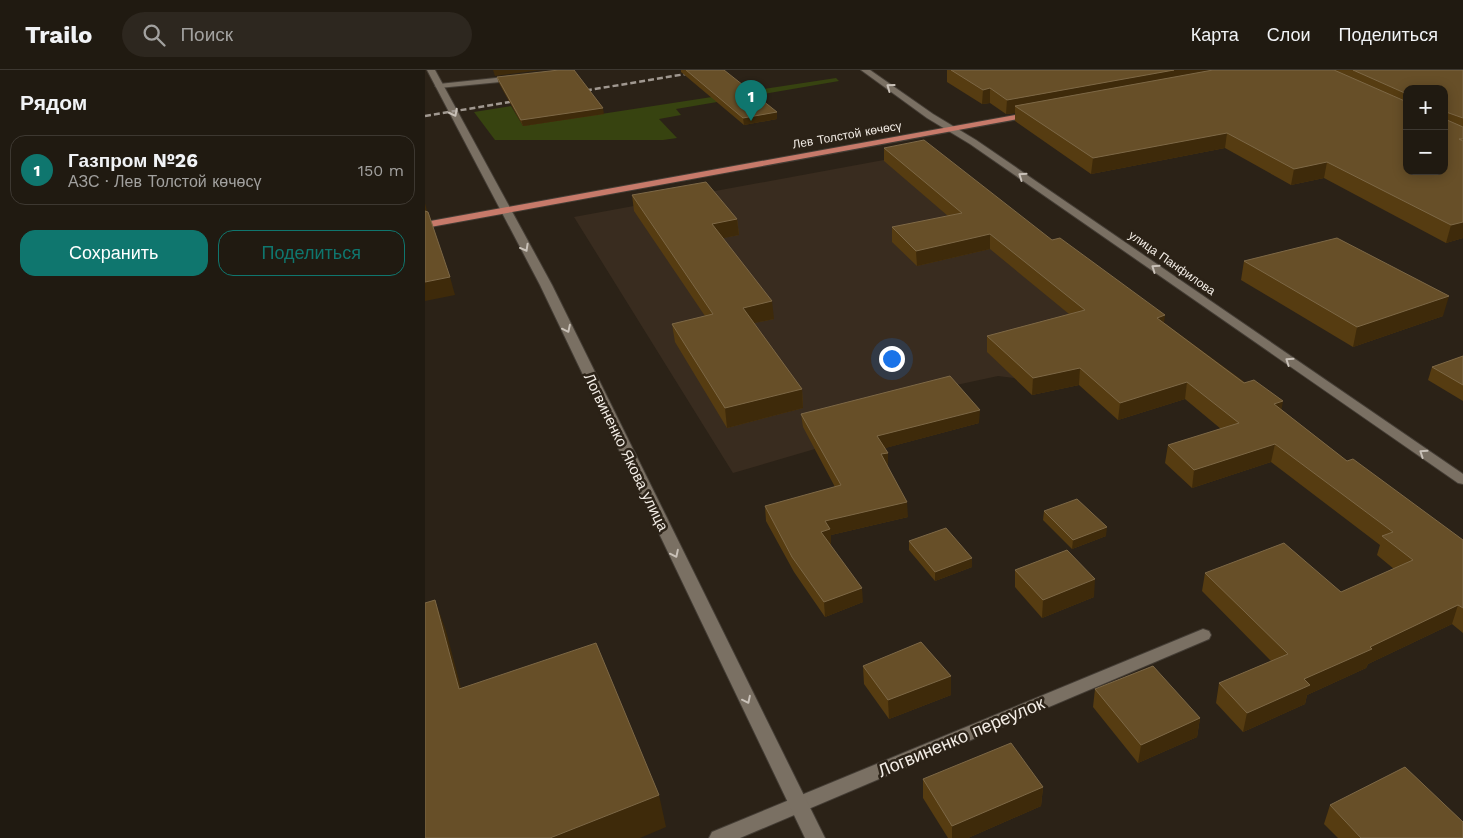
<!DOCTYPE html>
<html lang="ru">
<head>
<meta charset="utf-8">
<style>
  :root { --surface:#201a11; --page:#2d271f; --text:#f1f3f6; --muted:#a2a19f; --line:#3d3831; --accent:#0f766e }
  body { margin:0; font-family:"Work Sans",sans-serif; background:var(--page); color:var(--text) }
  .controls { position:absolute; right:15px; top:15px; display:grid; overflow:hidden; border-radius:10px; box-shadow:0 2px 12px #0003 }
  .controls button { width:45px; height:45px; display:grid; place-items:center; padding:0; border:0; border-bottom:1px solid var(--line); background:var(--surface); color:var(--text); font:25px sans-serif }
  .you { position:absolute; left:466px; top:288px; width:18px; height:18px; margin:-12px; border:4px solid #fff; border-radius:50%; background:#1a73e8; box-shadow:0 0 0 8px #1a73e833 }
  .badge { display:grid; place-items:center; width:32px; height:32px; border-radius:50%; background:var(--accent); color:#fff; font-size:16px; font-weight:700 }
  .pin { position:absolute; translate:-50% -41px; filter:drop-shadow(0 1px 2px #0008) }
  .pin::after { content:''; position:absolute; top:26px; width:18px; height:15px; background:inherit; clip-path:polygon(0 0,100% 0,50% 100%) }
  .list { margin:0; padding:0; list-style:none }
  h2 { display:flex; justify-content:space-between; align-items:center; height:65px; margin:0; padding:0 20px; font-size:21px }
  h2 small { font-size:16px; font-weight:400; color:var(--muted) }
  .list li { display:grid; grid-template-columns:32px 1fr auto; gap:15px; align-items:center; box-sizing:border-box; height:70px; margin:0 10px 10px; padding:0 10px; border:1px solid var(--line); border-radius:15px }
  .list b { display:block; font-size:19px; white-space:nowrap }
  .list p { margin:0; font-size:16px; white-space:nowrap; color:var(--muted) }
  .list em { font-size:16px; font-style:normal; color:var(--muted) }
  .actions { display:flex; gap:10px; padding:15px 20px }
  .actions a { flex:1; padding:11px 0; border:1px solid var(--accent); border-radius:15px; text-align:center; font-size:18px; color:var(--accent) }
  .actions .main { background:var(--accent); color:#fff }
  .icon { flex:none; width:28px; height:28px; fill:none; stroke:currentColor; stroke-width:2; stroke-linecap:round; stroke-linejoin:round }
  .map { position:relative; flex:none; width:1038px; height:768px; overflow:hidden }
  header { display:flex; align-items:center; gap:30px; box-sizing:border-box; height:70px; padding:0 25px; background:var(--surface); border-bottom:1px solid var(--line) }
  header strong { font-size:24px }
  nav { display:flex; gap:28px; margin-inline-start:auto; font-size:18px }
  .search { width:350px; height:45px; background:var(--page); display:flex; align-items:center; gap:12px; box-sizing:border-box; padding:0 18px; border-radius:28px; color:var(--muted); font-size:19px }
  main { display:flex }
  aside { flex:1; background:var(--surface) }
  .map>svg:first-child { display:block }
</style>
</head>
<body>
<header>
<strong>Trailo</strong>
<div class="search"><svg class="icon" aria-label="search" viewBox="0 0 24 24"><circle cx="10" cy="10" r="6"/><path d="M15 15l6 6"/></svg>Поиск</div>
<nav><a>Карта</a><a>Слои</a><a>Поделиться</a></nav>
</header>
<main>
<aside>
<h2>Рядом<small></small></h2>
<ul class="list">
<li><span class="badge">1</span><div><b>Газпром №26</b><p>АЗС · Лев Толстой көчөсү</p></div><em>150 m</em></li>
</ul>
<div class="actions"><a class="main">Сохранить</a><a>Поделиться</a></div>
</aside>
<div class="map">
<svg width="1038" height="768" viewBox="0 0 1038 768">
  <rect width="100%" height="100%" fill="#2b2217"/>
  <polygon fill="#392c1f" points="502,82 748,263 596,309 573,306 508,320 475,354 308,403 149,147"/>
  <polygon fill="#374310" points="411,8 414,11 251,39 256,45 234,49 252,68 238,70 70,70 49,42 86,36 98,56"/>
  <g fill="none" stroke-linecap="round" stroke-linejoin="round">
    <g stroke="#443d35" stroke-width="2">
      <g id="minor">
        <polygon points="91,6 94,6 94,10 14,18 10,16 14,14"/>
        <polygon points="778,559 784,561 786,565 784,569 315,768 284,768 287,762"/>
      </g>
    </g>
    <g stroke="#443d35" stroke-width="2">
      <g id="tertiary">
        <polygon points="2,0 10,0 127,215 400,768 380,768 115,215"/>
        <polygon points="436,0 445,0 508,44 551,70 1038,404 1038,414 1033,413 545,74 502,48"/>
      </g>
    </g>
    <g stroke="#443d35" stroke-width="2">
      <polygon id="primary" points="607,42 610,42 610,46 0,158 0,152"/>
    </g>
    <use href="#minor" fill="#7a7063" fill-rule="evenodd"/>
    <use href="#tertiary" fill="#7a7063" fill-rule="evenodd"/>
    <use href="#primary" fill="#c77a6a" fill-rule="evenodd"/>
    <g stroke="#a09890" stroke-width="2.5" stroke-dasharray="6 3" stroke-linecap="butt">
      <polyline points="152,22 285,0"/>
      <polyline points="0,46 97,30"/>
    </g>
  </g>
  <g fill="#563c11" fill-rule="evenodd">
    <polygon points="256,0 299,0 352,49 319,55 256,2"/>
    <path d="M522,0H1038V168L1021,173L899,108L866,115L800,78L666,104L590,51V43L581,44L565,33L557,34L522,12ZM982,19H1019L982,101Z"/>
    <polygon points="72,7 179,44 98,56 74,13"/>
    <polygon points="459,78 627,170 857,340 922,391 1038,470 1038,563 1027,554 943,594 941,598 882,625 880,634 818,662 791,633 794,613 846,591 777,521 780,503 916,522 969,499 952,485 955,475 846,392 767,418 740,393 743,375 796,359 760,329 693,350 654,315 607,325 562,282 562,266 644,244 565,179 492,196 467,172 467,157 523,146 459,91"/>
    <polygon points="207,125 312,149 314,165 298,168 349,249 329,253 377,319 378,338 302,358 250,272 247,254 280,246 209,141"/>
    <polygon points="819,191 1018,246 928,277 816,210"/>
    <polygon points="1038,286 1038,331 1003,310 1007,297"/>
    <polygon points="376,344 554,353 460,378 463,383 463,397 483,447 406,465 406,474 405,474 438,532 400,547 369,502 341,451 340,436 410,417 378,357"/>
    <polygon points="619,441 681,466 647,479 618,450"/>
    <polygon points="484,471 547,497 510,511 484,480"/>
    <polygon points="590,500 669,527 617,548 590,517"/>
    <polygon points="438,596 526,625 464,649 439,614"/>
    <polygon points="670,619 775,648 772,667 713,693 668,637"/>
    <polygon points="498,709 618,717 616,736 543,768 523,768 498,728"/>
    <polygon points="905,735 1038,768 913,768 899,754"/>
  </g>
  <g fill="#3e2a0a">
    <polygon points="68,0 117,0 70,6"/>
    <polygon points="749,0 825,0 590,36 590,43 581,44 582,30"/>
    <polygon points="565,18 565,33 557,34 558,20"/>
    <polygon points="178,38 179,44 98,56 96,50"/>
    <polygon points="352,42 352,49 319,55 318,48"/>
    <polygon points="802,63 800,78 666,104 668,88"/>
    <polygon points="902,92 899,108 866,115 869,99"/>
    <polygon points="0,133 4,149 0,150"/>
    <polygon points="312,149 314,165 289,170 287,154"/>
    <polygon points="1038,152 1038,168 1021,173 1026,155"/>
    <polygon points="565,164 565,179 492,196 491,181"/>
    <polygon points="25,207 30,225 0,231 0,212"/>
    <polygon points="1024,226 1018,246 928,277 932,257"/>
    <polygon points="347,231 349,249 320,255 318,238"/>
    <polygon points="740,245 738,261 732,248"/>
    <polygon points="655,298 654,315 607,325 608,308"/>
    <polygon points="762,312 760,329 693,350 695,333"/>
    <polygon points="377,319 378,338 302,358 300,338"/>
    <polygon points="858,331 855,349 849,334"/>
    <polygon points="555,340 554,353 453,380 452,366"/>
    <polygon points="850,374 846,392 767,418 769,400"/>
    <polygon points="463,383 463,397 456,384"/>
    <polygon points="482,432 483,447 406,465 406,474 397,477 396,462 400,451"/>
    <polygon points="682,457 681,466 647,479 648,470"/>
    <polygon points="547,488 547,497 510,511 510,502"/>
    <polygon points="670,509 669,527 617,548 618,530"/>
    <polygon points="437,518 438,532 400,547 399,532"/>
    <polygon points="10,530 21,561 45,652 34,619"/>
    <polygon points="1033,535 1027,554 943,594 941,598 882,625 880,634 818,662 822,643 879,609 945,577"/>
    <polygon points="526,606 526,625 464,649 463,630"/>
    <polygon points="775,648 772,667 713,693 716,675"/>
    <polygon points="618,717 616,736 543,768 527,768 527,756"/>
    <polygon points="234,725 241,757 215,768 125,768"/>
  </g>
  <g fill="#674f28" stroke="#7d6846">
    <polygon points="134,0 149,0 178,38 96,50 72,7"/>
    <polygon points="261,0 299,0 352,42 318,48"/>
    <polygon points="526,0 749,0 582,30 565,18 558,20"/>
    <polygon points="788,0 909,0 982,32 982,101 1019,101 1019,19 982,19 982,24 928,0 1038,0 1038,48 1021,42 1022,50 1038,57 1038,69 1034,69 1038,71 1038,152 1026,155 902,92 869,99 802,63 668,88 590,36"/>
    <polygon points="499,70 627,170 635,168 740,245 732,248 819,313 829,310 858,331 849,334 922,391 928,389 1038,470 1038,538 1033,535 945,577 947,579 879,609 885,615 822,643 794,613 863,584 780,503 859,473 916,522 988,490 957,466 968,462 850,374 769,400 743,375 814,353 762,312 695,333 655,298 608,308 562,266 660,240 565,164 491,181 467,157 537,143 459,78"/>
    <polygon points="281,112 312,149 287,154 347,231 318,238 377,319 300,338 247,254 288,244 207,125"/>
    <polygon points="0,141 3,142 25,207 0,212"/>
    <polygon points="912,168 1024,226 932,257 819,191"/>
    <polygon points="1038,286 1038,315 1007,297"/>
    <polygon points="525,306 555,340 452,366 463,383 456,384 482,432 400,451 405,459 396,462 437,518 399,532 367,487 340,436 416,415 376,344"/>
    <polygon points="652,429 682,457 648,470 619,441"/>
    <polygon points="521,458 547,488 510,502 484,471"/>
    <polygon points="642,480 670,509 618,530 590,500"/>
    <polygon points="10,530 34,619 171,573 234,725 125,768 0,768 0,533"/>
    <polygon points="496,572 526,606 463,630 438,596"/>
    <polygon points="728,596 775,648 716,675 670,619"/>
    <polygon points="586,673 618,717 527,756 498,709"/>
    <polygon points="980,697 1038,752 1038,768 936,768 905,735"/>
  </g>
  <defs><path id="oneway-chevron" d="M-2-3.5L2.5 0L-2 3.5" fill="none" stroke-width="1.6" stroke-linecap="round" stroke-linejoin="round" transform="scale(1.25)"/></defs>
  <g stroke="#c9c1b8">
    <use href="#oneway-chevron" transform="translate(465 17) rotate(-144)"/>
    <use href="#oneway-chevron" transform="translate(29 43) rotate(63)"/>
    <use href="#oneway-chevron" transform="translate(597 106) rotate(-145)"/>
    <use href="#oneway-chevron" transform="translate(100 178) rotate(61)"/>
    <use href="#oneway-chevron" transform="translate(730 198) rotate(-145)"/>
    <use href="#oneway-chevron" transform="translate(142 259) rotate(64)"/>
    <use href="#oneway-chevron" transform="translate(864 291) rotate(-146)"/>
    <use href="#oneway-chevron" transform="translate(998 383) rotate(-146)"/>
    <use href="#oneway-chevron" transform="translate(250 484) rotate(64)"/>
    <use href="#oneway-chevron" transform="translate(322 630) rotate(64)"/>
  </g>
  <g text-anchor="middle" stroke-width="5" stroke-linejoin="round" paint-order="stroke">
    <g font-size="12" fill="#f3ede6" stroke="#2b2217">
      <text transform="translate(422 65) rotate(-10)" y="4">Лев Толстой көчөсү</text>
      <text transform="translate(747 193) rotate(35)" y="4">улица Панфилова</text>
    </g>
    <g font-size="15" fill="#f3ede6" stroke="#2b2217">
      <text transform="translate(201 382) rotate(64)" y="5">Логвиненко Якова улица</text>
    </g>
    <g font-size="18" fill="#f3ede6" stroke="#2b2217">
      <text transform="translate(536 667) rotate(-23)" y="6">Логвиненко переулок</text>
    </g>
  </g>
</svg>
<div class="controls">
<button>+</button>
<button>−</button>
</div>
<div class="you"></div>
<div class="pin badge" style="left:326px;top:51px">1</div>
</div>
</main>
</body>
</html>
